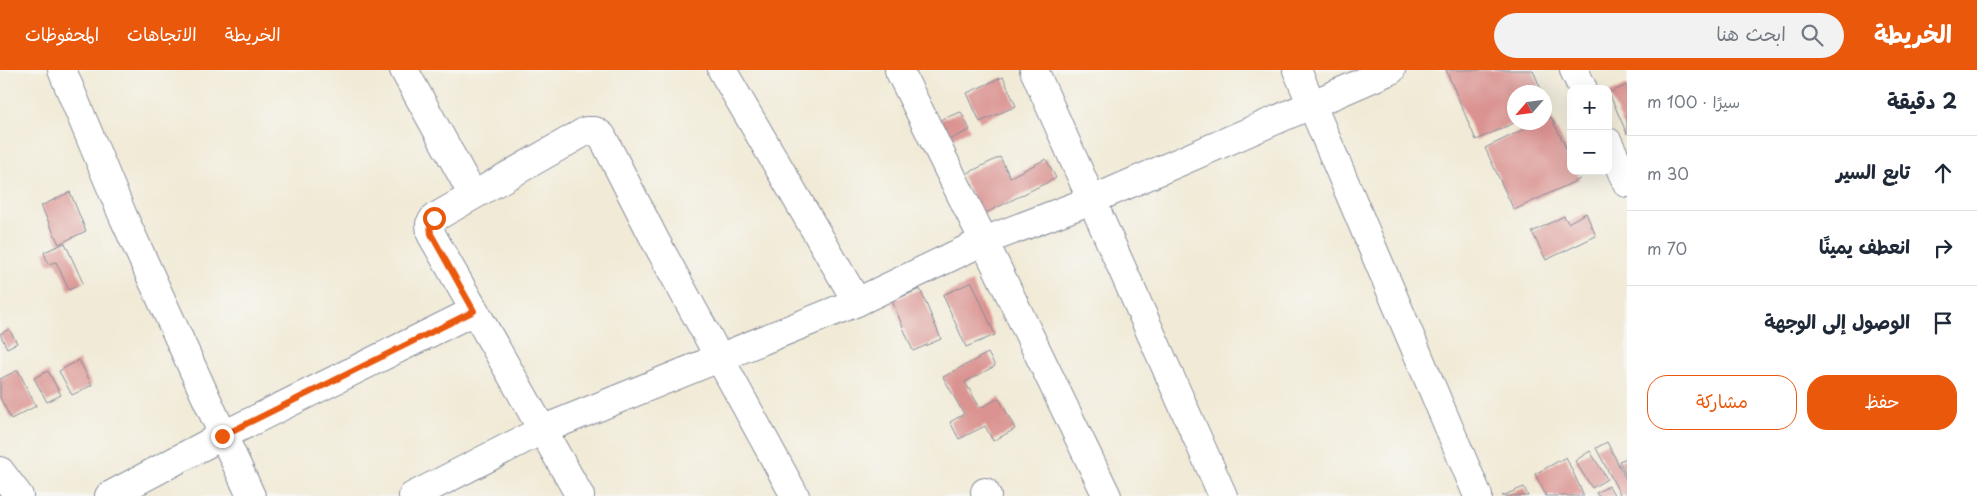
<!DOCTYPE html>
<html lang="ar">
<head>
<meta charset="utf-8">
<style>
  :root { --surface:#fff; --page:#f2f2f3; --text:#1f2937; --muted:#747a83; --line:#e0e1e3; --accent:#ea580c }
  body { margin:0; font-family:"Playpen Sans","Playpen Sans Arabic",sans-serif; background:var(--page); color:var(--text); direction:rtl }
  .controls { position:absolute; right:15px; top:15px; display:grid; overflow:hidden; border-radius:10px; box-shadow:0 5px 20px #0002 }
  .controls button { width:45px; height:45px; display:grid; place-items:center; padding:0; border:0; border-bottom:1px solid var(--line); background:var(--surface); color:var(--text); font:25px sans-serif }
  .compass { position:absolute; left:1507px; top:15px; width:45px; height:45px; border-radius:50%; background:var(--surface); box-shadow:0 5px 20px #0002; rotate:242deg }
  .stop { position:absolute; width:15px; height:15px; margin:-11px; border:4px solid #ea580c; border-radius:50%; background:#fff }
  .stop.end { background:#ea580c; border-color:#fff; box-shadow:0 1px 5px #0008 }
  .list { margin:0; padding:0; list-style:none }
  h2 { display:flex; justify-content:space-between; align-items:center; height:65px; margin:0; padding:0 20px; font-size:21px }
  h2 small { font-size:16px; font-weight:400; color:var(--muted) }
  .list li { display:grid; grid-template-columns:32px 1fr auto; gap:15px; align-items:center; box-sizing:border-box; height:75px; padding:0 20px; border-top:1px solid var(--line) }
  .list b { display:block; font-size:19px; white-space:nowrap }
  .list em { font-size:16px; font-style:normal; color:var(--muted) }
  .actions { display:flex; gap:10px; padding:15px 20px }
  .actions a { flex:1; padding:11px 0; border:1px solid var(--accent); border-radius:20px; text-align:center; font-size:18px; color:var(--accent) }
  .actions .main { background:var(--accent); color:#fff }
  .icon { flex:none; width:28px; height:28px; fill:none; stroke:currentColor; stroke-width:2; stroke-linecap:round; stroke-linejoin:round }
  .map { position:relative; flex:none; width:1627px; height:426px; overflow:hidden; direction:ltr }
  header { display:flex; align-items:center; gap:30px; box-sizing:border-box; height:70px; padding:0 25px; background:var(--accent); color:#fff }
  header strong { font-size:24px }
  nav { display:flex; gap:28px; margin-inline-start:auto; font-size:18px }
  .search { width:350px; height:45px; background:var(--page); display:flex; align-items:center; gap:12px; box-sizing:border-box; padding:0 18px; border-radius:28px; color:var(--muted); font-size:19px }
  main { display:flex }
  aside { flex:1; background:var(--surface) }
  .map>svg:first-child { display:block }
</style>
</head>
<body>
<header>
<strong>الخريطة</strong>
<div class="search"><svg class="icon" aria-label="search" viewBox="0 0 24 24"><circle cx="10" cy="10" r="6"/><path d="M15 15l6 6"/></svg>ابحث هنا</div>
<nav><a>الخريطة</a><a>الاتجاهات</a><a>المحفوظات</a></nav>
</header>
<main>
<aside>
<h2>2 دقيقة<small>سيرًا · 100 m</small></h2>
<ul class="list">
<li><svg class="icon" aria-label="ahead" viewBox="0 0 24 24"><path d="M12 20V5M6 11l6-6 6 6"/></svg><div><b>تابع السير</b></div><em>30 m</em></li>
<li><svg class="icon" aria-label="right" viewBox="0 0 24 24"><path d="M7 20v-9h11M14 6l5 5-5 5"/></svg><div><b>انعطف يمينًا</b></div><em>70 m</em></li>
<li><svg class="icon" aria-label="arrive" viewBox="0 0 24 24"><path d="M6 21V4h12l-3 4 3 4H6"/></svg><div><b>الوصول إلى الوجهة</b></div></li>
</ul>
<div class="actions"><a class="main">حفظ</a><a>مشاركة</a></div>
</aside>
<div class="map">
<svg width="1627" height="426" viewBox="0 0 1627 426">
  <rect width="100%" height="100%" fill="#f6f6f2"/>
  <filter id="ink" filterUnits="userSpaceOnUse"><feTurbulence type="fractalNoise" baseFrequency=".02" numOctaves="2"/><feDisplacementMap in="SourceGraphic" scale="10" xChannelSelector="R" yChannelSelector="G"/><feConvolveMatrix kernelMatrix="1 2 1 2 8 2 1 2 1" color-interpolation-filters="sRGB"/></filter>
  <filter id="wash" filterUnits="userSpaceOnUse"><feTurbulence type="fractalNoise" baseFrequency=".0096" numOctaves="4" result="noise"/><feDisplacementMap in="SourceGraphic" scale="20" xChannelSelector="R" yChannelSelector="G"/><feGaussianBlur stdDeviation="1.12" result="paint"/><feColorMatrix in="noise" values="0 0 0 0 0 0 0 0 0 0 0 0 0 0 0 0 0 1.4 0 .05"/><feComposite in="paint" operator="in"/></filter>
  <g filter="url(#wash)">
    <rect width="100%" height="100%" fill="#f1ead6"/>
    <g id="blocks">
      <g fill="#da9390">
        <polygon points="1446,0 1533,0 1542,22 1514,22 1514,53 1476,70"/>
        <polygon points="1003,7 1016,36 980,52 967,23"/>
        <polygon points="1627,15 1627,64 1609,23"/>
        <polygon points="961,42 970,60 942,73 934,52"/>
        <polygon points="1551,47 1571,88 1571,101 1577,101 1580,109 1514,140 1485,78 1539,52 1544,52 1544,50"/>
        <polygon points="1000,87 1010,107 1046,89 1056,108 982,145 962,106"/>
        <polygon points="70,122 86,161 59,174 41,136"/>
        <polygon points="1586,143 1596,166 1546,190 1532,162 1564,146 1568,153"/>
        <polygon points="65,173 83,213 69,220 56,192 48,194 44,182"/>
        <polygon points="972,212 995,265 966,277 943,225"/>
        <polygon points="920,219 941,269 913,281 892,231"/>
        <polygon points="9,259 17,273 7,278 0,264"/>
        <polygon points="988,283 995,296 965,312 980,338 999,328 1015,359 993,371 985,356 959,369 950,352 964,344 943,307"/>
        <polygon points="79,290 92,315 72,325 59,301"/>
        <polygon points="18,300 36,336 11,349 0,328 0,309"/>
        <polygon points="48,301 61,325 47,332 34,308"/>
        <polygon points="1607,372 1627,411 1627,426 1621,426 1596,378"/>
        <polygon points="1590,381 1607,409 1592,418 1575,391"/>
        <polygon points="1566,387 1584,426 1546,426 1535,404"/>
        <polygon points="1627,388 1627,407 1619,391"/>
        <polygon points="1609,416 1615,426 1598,426 1596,423"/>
        <polygon points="1524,417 1528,426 1502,426"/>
      </g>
    </g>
  </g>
  <g filter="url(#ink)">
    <use href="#blocks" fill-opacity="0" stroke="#868c9a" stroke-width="1"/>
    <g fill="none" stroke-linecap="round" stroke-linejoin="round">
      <g stroke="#868c9a" stroke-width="30">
        <g id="minor">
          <polyline points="62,0 123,146 251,426"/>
          <polyline points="404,0 473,125"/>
          <polyline points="722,0 857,232"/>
          <polyline points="899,0 984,171 1107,426"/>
          <polyline points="1034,0 1223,426"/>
          <polyline points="1297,0 1478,426"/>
          <polyline points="1574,0 1583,19"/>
          <polyline points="1608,72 1627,113"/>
          <polyline points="0,401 19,426"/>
          <polyline points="985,422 987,426"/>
          <polyline points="109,426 222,366 474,241"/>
          <polyline points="413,426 544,359 857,232 984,171 1092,130 1391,0"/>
          <polyline points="580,426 431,164 430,154 434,148 586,61 595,61 602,66 655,170 795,426"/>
        </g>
      </g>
      <use href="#minor" stroke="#fff" stroke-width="28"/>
    </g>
  </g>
  <g fill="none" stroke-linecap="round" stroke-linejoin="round" filter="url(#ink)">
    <polyline stroke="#ea580c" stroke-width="6" points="222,366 474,241 431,164 430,154 434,148"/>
  </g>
</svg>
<div class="controls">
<button>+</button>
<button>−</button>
</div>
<svg class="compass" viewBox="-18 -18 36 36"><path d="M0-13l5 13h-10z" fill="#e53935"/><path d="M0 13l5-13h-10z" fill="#747a83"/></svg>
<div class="stop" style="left:434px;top:148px"></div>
<div class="stop end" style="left:222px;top:366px"></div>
</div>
</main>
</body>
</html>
